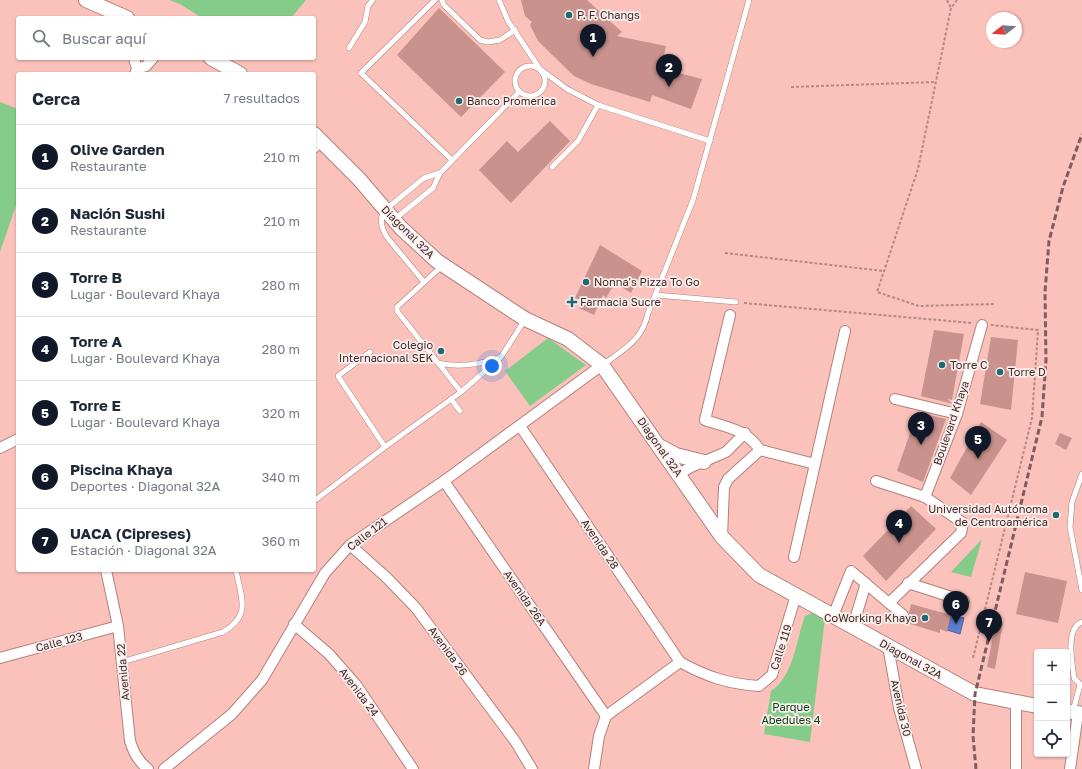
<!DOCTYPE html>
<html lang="es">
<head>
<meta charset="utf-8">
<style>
  :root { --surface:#fff; --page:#f6f6f7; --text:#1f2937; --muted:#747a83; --line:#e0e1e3; --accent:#111827 }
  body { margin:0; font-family:"Golos Text",sans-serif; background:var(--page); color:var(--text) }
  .controls { position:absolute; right:12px; bottom:12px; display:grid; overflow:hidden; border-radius:4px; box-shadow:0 1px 3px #0004 }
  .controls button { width:36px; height:36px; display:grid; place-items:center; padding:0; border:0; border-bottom:1px solid var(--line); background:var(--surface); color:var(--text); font:20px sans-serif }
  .compass { position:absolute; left:986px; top:12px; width:36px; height:36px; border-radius:50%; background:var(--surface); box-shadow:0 1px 3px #0004; rotate:253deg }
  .you { position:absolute; left:492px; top:366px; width:14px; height:14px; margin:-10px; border:3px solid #fff; border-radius:50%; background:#1a73e8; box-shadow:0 0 0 6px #1a73e833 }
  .badge { display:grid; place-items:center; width:26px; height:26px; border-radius:50%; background:var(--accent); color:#fff; font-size:13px; font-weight:700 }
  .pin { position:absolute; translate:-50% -33px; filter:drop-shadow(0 1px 2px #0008) }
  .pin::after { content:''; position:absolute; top:21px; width:14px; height:12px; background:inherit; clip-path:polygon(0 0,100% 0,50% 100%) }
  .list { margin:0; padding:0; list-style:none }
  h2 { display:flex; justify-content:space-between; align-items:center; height:52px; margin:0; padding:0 16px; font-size:17px }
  h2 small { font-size:13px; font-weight:400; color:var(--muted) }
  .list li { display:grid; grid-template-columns:26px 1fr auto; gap:12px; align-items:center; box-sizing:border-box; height:64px; padding:0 16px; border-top:1px solid var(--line) }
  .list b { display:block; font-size:15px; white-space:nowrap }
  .list p { margin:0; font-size:13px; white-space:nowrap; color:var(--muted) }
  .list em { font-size:13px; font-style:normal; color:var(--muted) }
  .icon { flex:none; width:22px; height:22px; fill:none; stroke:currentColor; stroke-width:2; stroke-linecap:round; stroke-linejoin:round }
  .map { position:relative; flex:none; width:1082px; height:769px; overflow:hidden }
  .search { position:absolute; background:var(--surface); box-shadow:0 1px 3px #0004; left:16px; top:16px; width:300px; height:44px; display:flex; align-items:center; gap:10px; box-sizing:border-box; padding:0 14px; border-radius:4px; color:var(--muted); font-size:15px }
  .panel { position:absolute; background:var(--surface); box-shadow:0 1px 3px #0004; left:16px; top:72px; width:300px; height:500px; border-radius:4px }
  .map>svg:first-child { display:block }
</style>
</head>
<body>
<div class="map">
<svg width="1082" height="769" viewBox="0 0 1082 769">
  <rect width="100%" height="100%" fill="#fbc1bb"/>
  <g fill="#85cc8a">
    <polygon points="169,0 306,0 291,18 202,18 180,4"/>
    <polygon points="0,102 18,109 18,200 0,252"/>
    <polygon points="548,338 586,365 530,406 505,371"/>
    <polygon points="982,539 971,577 951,572"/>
    <path d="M812,613L825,619L810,742L764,734L771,691C794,676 796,640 805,616Z"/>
  </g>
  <polygon fill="#5d7ecf" stroke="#54649d" points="951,615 964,618 960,634 947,630"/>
  <g fill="#c9928c">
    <polygon points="521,0 587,0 622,32 617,36 666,46 663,59 681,64 679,73 702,79 691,109 652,95 650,102 591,84 574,76 538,41 530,25 532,22 525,16"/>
    <polygon points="439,8 505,72 461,117 397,55"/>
    <polygon points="550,121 570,141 511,203 479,170 507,141 518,152"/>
    <polygon points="600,245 642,271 631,293 615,283 606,298 603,295 594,315 579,308 583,302 575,298"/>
    <polygon points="934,330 964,334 952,400 947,399 953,404 921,396"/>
    <polygon points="991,337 1018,340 1011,410 980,404"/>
    <polygon points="917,412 946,419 923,482 897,471"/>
    <polygon points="981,422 1007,440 971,495 950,478"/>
    <polygon points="1060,433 1072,438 1066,450 1055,444"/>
    <polygon points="911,506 936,529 886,581 863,556"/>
    <polygon points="1025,572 1067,581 1058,623 1016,614"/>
    <polygon points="911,604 951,615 947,632 940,629 940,633 907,623"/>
    <polygon points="996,621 1003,622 995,669 987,667"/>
  </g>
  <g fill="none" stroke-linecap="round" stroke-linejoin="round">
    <g stroke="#b5807a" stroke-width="6">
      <g id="lane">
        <polyline points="435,0 361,73 452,160"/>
        <polyline points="442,0 444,5 480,40 488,42 500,40 515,30"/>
        <polyline points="499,0 508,21 540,69 567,89 598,105 710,141"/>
        <polyline points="349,48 365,22 368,6 373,0"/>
        <circle cx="530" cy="81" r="15"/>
        <polyline points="552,167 578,141 598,105"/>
        <polyline points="395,219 433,188 440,173 519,92"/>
        <polyline points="442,266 397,307 397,311 461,392"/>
        <path d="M424,282L386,236C381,226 379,219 385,210L424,178L440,173"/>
        <polyline points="656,295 736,302"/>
        <polyline points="370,352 338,376 385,447 461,392 501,357 524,321"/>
        <path d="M438,363C459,368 478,365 498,358"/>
        <path d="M603,365C625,348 642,341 648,313L693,200L749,0"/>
        <polyline points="451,399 460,411"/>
        <polyline points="1082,474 1072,502 1070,527 1082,590"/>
        <polyline points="314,501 385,447"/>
        <path d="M1082,622C1065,628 1072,664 1074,678L1082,686"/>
        <path d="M122,662L223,632C252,615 241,598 236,570"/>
        <polyline points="1073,711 1080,685"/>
      </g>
    </g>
    <g stroke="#b5807a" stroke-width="12">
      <g id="street">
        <polyline points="134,58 137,69 135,74"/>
        <polyline points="137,69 146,66 153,58"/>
        <polyline points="314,148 320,140"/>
        <path d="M730,315L705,420C728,428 746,429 760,450L815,464L845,331"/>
        <polyline points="895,399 957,414"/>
        <polyline points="520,426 680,662"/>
        <polyline points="0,448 18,439"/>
        <polyline points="679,474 691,467 726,452 745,433"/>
        <polyline points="444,481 606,716"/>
        <polyline points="876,481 925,497 963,523 961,533 889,603"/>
        <polyline points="925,497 957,414 982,325"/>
        <polyline points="722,537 724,487 728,479 760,450"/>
        <polyline points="350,545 386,577 416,608 515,741 532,769"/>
        <polyline points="794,557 815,464"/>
        <path d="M106,570L118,626L130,741C134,753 138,761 148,769"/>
        <polyline points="908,583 964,601"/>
        <polyline points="833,616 851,571 903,615"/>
        <polyline points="294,624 329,654 357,686 413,769"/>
        <polyline points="853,626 866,583"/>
        <polyline points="888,646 899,708 916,769"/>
        <polyline points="0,658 118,626"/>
        <polyline points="1016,703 1016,769"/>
        <path d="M606,716L680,662C707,677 729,684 759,686L772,675L796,595"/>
        <polyline points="164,769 232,714 262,680 325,573 350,545 444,481 602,365"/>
        <polyline points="594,769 599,736 606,716"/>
        <polyline points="1070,769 1078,713"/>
      </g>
    </g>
    <g stroke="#b5807a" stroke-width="16">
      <g id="secondary">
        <polyline points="86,0 127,18"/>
        <polyline points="211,58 240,74"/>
        <polyline points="314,134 359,179 401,228 437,261 525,319 568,339 602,365 722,537 759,575 975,694 1037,706"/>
        <polyline points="661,447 676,455 704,462"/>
        <polyline points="1067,711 1082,714"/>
      </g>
    </g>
    <g stroke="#b68985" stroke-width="2" stroke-dasharray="3 2" stroke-linecap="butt">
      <polyline points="947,0 951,8"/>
      <polyline points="957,0 951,8 918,169 877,292 919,306 995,304"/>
      <polyline points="791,87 936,82"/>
      <polyline points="725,253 884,271"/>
      <polyline points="744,303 972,323"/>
      <polyline points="973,658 1032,418 1038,330 991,325"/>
    </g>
    <use href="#lane" stroke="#fff" stroke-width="5"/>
    <use href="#street" stroke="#fff" stroke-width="10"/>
    <use href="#secondary" stroke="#fff" stroke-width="14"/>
    <polyline stroke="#805d5a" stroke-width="3" stroke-dasharray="6 3" stroke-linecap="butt" points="976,769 973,736 975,694 1042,417 1046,360 1045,292 1049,241 1063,187 1082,134"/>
  </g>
  <g fill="#1e6972" stroke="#fbefee" stroke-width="1.5">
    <circle cx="569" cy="15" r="4"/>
    <circle cx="459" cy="101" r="4"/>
    <circle cx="586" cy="282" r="4"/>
    <path d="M570 296h4v4h4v4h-4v4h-4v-4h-4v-4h4z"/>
    <circle cx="441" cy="351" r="4"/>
    <circle cx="942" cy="365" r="4"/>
    <circle cx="1000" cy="372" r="4"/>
    <circle cx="1056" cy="515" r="4"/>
    <circle cx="925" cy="618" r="4"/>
  </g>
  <g text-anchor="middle" stroke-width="3.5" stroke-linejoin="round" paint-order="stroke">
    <g font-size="11" fill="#3f2927" stroke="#fbefee" text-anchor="start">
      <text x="577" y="19">P. F. Changs</text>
      <text x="467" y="105">Banco Promerica</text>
      <text x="594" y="286">Nonna's Pizza To Go</text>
      <text x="580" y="306">Farmacia Sucre</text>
      <text x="433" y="349" text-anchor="end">Colegio<tspan x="433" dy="13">Internacional SEK</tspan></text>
      <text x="950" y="369">Torre C</text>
      <text x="1008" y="376">Torre D</text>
      <text x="1048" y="513" text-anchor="end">Universidad Autónoma<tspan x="1048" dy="13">de Centroamérica</tspan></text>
      <text x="917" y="622" text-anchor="end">CoWorking Khaya</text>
    </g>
    <g font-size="11" fill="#3f2927" stroke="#fbefee">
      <text transform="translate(408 232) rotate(45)" y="4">Diagonal 32A</text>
      <text transform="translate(951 423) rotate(-71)" y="4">Boulevard Khaya</text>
      <text transform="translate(660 447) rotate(55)" y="4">Diagonal 32A</text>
      <text transform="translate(367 534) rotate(-37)" y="4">Calle 121</text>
      <text transform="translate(600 544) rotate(56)" y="4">Avenida 28</text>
      <text transform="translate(525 598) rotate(55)" y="4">Avenida 26A</text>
      <text transform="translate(59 642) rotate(-15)" y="4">Calle 123</text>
      <text transform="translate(781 647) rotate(-72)" y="4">Calle 119</text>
      <text transform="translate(448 651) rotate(54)" y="4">Avenida 26</text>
      <text transform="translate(911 659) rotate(29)" y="4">Diagonal 32A</text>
      <text transform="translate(123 672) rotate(-95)" y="4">Avenida 22</text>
      <text transform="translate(359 692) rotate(53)" y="4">Avenida 24</text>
      <text transform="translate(901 708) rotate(77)" y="4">Avenida 30</text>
    </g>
    <g font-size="11" fill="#064112" stroke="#fbefee">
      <text x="791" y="711">Parque<tspan x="791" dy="13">Abedules 4</tspan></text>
    </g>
  </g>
</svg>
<div class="controls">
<button>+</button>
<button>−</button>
<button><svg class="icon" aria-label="locate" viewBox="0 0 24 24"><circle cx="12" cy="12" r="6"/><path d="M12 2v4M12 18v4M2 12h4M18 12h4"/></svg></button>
</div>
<svg class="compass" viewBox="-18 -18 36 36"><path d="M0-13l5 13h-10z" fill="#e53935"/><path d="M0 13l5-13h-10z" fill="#747a83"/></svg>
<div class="you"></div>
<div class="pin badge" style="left:593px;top:57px">1</div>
<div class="pin badge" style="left:669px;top:87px">2</div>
<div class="pin badge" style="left:921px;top:445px">3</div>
<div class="pin badge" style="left:899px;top:543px">4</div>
<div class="pin badge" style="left:978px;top:459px">5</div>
<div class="pin badge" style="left:956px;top:624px">6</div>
<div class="pin badge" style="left:989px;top:642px">7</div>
<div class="search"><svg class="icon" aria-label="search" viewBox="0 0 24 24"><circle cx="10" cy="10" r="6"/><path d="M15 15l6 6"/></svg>Buscar aquí</div>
<section class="panel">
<h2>Cerca<small>7 resultados</small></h2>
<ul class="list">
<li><span class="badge">1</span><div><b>Olive Garden</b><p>Restaurante</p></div><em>210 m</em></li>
<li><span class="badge">2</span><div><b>Nación Sushi</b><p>Restaurante</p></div><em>210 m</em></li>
<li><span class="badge">3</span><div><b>Torre B</b><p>Lugar · Boulevard Khaya</p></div><em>280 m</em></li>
<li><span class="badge">4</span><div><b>Torre A</b><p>Lugar · Boulevard Khaya</p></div><em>280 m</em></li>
<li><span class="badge">5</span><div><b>Torre E</b><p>Lugar · Boulevard Khaya</p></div><em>320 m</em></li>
<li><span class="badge">6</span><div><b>Piscina Khaya</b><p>Deportes · Diagonal 32A</p></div><em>340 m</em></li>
<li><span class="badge">7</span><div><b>UACA (Cipreses)</b><p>Estación · Diagonal 32A</p></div><em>360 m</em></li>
</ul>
</section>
</div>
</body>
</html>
